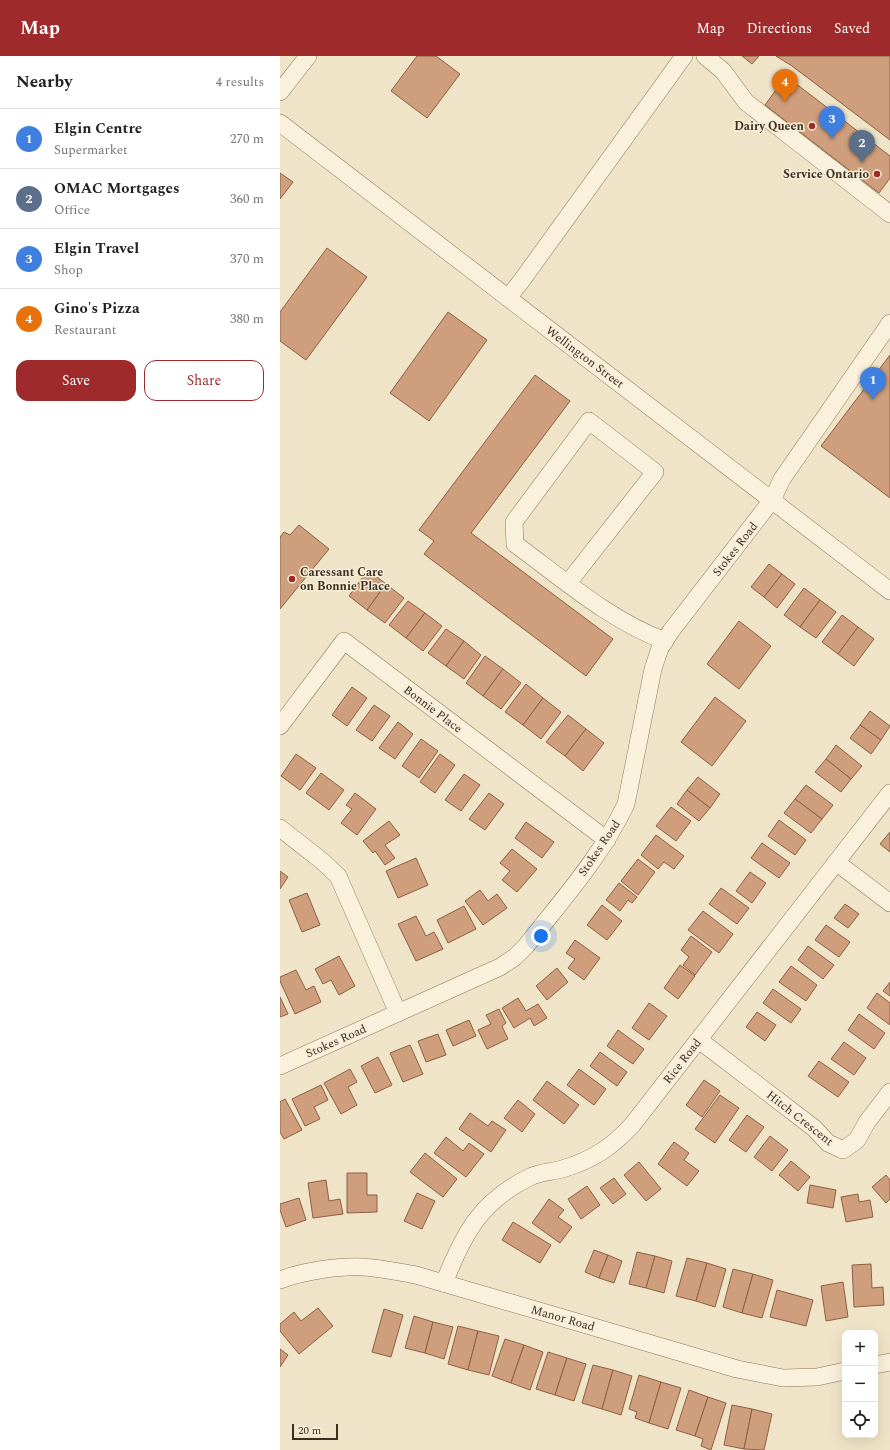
<!DOCTYPE html>
<html lang="en">
<head>
<meta charset="utf-8">
<style>
  :root { --surface:#fff; --page:#f6f6f6; --text:#202124; --muted:#757577; --line:#e0e0e0; --accent:#9e2a2b }
  body { margin:0; font-family:Spectral,serif; background:var(--page); color:var(--text) }
  .controls { position:absolute; right:12px; bottom:12px; display:grid; overflow:hidden; border-radius:8px; box-shadow:0 4px 16px #0002 }
  .controls button { width:36px; height:36px; display:grid; place-items:center; padding:0; border:0; border-bottom:1px solid var(--line); background:var(--surface); color:var(--text); font:20px sans-serif }
  .scale { position:absolute; left:12px; bottom:10px; width:46px; box-sizing:border-box; padding-left:4px; border:2px solid #3d2e20; border-top:0; font-size:11px; line-height:14px; white-space:nowrap; color:#3d2e20; -webkit-text-stroke:3px #f7eed8; paint-order:stroke }
  .you { position:absolute; left:261px; top:880px; width:14px; height:14px; margin:-10px; border:3px solid #fff; border-radius:50%; background:#1a73e8; box-shadow:0 0 0 6px #1a73e833 }
  .badge { display:grid; place-items:center; width:26px; height:26px; border-radius:50%; background:var(--accent); color:#fff; font-size:13px; font-weight:700 }
  .pin { position:absolute; translate:-50% -33px; filter:drop-shadow(0 1px 2px #0008) }
  .pin::after { content:''; position:absolute; top:21px; width:14px; height:12px; background:inherit; clip-path:polygon(0 0,100% 0,50% 100%) }
  .list { margin:0; padding:0; list-style:none }
  h2 { display:flex; justify-content:space-between; align-items:center; height:52px; margin:0; padding:0 16px; font-size:17px }
  h2 small { font-size:13px; font-weight:400; color:var(--muted) }
  .list li { display:grid; grid-template-columns:26px 1fr auto; gap:12px; align-items:center; box-sizing:border-box; height:60px; padding:0 16px; border-top:1px solid var(--line) }
  .list b { display:block; font-size:15px; white-space:nowrap }
  .list p { margin:0; font-size:13px; white-space:nowrap; color:var(--muted) }
  .list em { font-size:13px; font-style:normal; color:var(--muted) }
  .actions { display:flex; gap:8px; padding:12px 16px }
  .actions a { flex:1; padding:9px 0; border:1px solid var(--accent); border-radius:12px; text-align:center; font-size:14px; color:var(--accent) }
  .actions .main { background:var(--accent); color:#fff }
  .icon { flex:none; width:22px; height:22px; fill:none; stroke:currentColor; stroke-width:2; stroke-linecap:round; stroke-linejoin:round }
  .map { position:relative; flex:none; width:610px; height:1394px; overflow:hidden }
  header { display:flex; align-items:center; gap:24px; box-sizing:border-box; height:56px; padding:0 20px; background:var(--accent); color:#fff }
  header strong { font-size:19px }
  nav { display:flex; gap:22px; margin-inline-start:auto; font-size:14px }
  main { display:flex }
  aside { flex:1; background:var(--surface) }
  .map>svg:first-child { display:block }
</style>
</head>
<body>
<header>
<strong>Map</strong>
<nav><a>Map</a><a>Directions</a><a>Saved</a></nav>
</header>
<main>
<aside>
<h2>Nearby<small>4 results</small></h2>
<ul class="list">
<li><span class="badge" style="background:#3f7fe0">1</span><div><b>Elgin Centre</b><p>Supermarket</p></div><em>270 m</em></li>
<li><span class="badge" style="background:#5c6f8a">2</span><div><b>OMAC Mortgages</b><p>Office</p></div><em>360 m</em></li>
<li><span class="badge" style="background:#3f7fe0">3</span><div><b>Elgin Travel</b><p>Shop</p></div><em>370 m</em></li>
<li><span class="badge" style="background:#e8710a">4</span><div><b>Gino's Pizza</b><p>Restaurant</p></div><em>380 m</em></li>
</ul>
<div class="actions"><a class="main">Save</a><a>Share</a></div>
</aside>
<div class="map">
<svg width="610" height="1394" viewBox="0 0 610 1394">
  <rect width="100%" height="100%" fill="#f0e4c8"/>
  <g fill="#cf9f7d" stroke="#8d5f41">
    <polygon points="137,0 156,0 180,18 147,62 111,35"/>
    <polygon points="462,0 479,0 472,8"/>
    <polygon points="496,0 610,0 610,84 512,10"/>
    <polygon points="506,20 610,100 610,122 599,137 485,49"/>
    <polygon points="0,117 13,126 0,143"/>
    <polygon points="47,192 87,221 26,304 0,285 0,256"/>
    <polygon points="168,256 207,284 149,365 110,337"/>
    <polygon points="610,299 610,442 541,390"/>
    <polygon points="255,319 290,345 191,477 333,583 306,620 144,498 154,485 139,474"/>
    <polygon points="19,469 49,493 0,553 0,481 4,476 10,479"/>
    <polygon points="489,508 502,518 484,541 471,531"/>
    <polygon points="88,514 106,528 87,554 69,540"/>
    <polygon points="502,518 515,528 497,552 484,541"/>
    <polygon points="106,528 124,542 105,567 87,554"/>
    <polygon points="524,532 540,544 520,571 504,559"/>
    <polygon points="540,544 556,556 536,582 520,571"/>
    <polygon points="128,545 145,557 126,582 109,569"/>
    <polygon points="145,557 162,570 143,595 126,582"/>
    <polygon points="562,559 578,571 558,598 542,586"/>
    <polygon points="459,565 491,590 459,633 427,608"/>
    <polygon points="578,571 594,583 574,610 558,598"/>
    <polygon points="166,573 184,585 166,610 148,597"/>
    <polygon points="184,585 201,599 184,623 166,610"/>
    <polygon points="205,600 223,613 203,640 186,627"/>
    <polygon points="223,613 241,627 221,653 203,640"/>
    <polygon points="246,628 263,642 243,669 225,656"/>
    <polygon points="72,631 87,642 67,670 52,659"/>
    <polygon points="435,641 466,665 432,710 401,686"/>
    <polygon points="263,642 281,656 261,683 243,669"/>
    <polygon points="94,649 110,660 92,685 76,674"/>
    <polygon points="590,655 610,670 601,684 580,669"/>
    <polygon points="288,659 306,673 285,700 266,686"/>
    <polygon points="118,666 133,678 115,703 99,692"/>
    <polygon points="580,669 601,684 591,698 570,682"/>
    <polygon points="306,673 324,687 303,715 285,700"/>
    <polygon points="141,683 158,695 139,722 122,710"/>
    <polygon points="556,689 582,710 571,723 546,703"/>
    <polygon points="16,698 36,712 20,734 1,720"/>
    <polygon points="160,698 175,709 155,737 140,726"/>
    <polygon points="546,703 571,723 561,736 535,716"/>
    <polygon points="41,717 64,734 49,754 26,737"/>
    <polygon points="184,718 200,729 181,755 165,744"/>
    <polygon points="418,721 440,738 430,752 407,734"/>
    <polygon points="526,729 553,749 542,763 515,743"/>
    <polygon points="407,734 430,752 419,765 397,748"/>
    <polygon points="75,737 96,753 77,779 61,767 72,753 66,749"/>
    <polygon points="209,737 224,748 205,774 189,763"/>
    <polygon points="515,743 542,763 531,777 504,757"/>
    <polygon points="391,751 411,765 396,785 376,770"/>
    <polygon points="499,764 526,784 515,799 488,780"/>
    <polygon points="109,765 120,779 105,789 115,802 105,809 95,795 93,797 83,785"/>
    <polygon points="246,766 274,786 262,802 235,782"/>
    <polygon points="610,776 610,796 600,788"/>
    <polygon points="376,779 404,800 394,813 384,806 378,813 361,799"/>
    <polygon points="482,787 510,807 499,822 471,802"/>
    <polygon points="232,793 257,813 237,836 222,824 230,815 220,807"/>
    <polygon points="136,802 148,829 118,842 106,815"/>
    <polygon points="358,803 375,816 358,839 341,825"/>
    <polygon points="0,815 8,821 0,833"/>
    <polygon points="470,816 486,827 472,847 456,835"/>
    <polygon points="339,827 357,841 352,847 348,844 340,855 326,844"/>
    <polygon points="441,832 469,852 457,868 429,848"/>
    <polygon points="200,834 208,845 217,838 227,852 203,869 185,845"/>
    <polygon points="27,837 40,869 22,876 9,844"/>
    <polygon points="565,848 579,858 568,872 554,862"/>
    <polygon points="322,849 342,865 327,884 307,869"/>
    <polygon points="184,850 196,873 168,887 157,864"/>
    <polygon points="423,855 453,878 439,897 408,874"/>
    <polygon points="136,860 146,880 154,876 163,893 136,905 118,868"/>
    <polygon points="546,869 570,886 559,901 535,884"/>
    <polygon points="411,880 432,896 415,919 403,909 409,901 401,894"/>
    <polygon points="295,884 320,902 304,924 288,912 295,903 286,897"/>
    <polygon points="528,890 554,909 543,923 518,904"/>
    <polygon points="59,900 75,930 59,939 51,924 43,928 35,913"/>
    <polygon points="400,909 415,920 398,943 384,932"/>
    <polygon points="511,910 537,929 526,945 499,926"/>
    <polygon points="277,912 288,926 267,944 256,930"/>
    <polygon points="16,914 26,934 34,930 41,946 15,958 0,925 0,921"/>
    <polygon points="610,926 610,940 603,935"/>
    <polygon points="493,933 521,953 511,967 483,947"/>
    <polygon points="597,937 610,947 610,969 587,952"/>
    <polygon points="0,941 8,958 0,961"/>
    <polygon points="238,942 246,955 258,948 267,962 254,970 250,962 234,972 222,952"/>
    <polygon points="369,947 387,960 369,984 352,972"/>
    <polygon points="219,953 226,967 222,970 228,983 207,993 198,974 211,968 206,959"/>
    <polygon points="477,956 496,969 485,985 466,971"/>
    <polygon points="579,958 605,977 594,993 568,974"/>
    <polygon points="189,964 196,980 173,990 166,974"/>
    <polygon points="338,974 364,993 353,1008 327,990"/>
    <polygon points="158,978 166,999 146,1006 138,985"/>
    <polygon points="564,986 586,1002 574,1019 551,1003"/>
    <polygon points="130,989 143,1018 123,1026 110,997"/>
    <polygon points="320,996 347,1016 337,1030 310,1010"/>
    <polygon points="98,1001 112,1029 95,1037 81,1010"/>
    <polygon points="539,1005 569,1026 558,1041 528,1020"/>
    <polygon points="70,1013 77,1026 68,1031 77,1049 61,1058 44,1027"/>
    <polygon points="299,1013 326,1033 314,1049 287,1029"/>
    <polygon points="424,1024 440,1035 422,1061 406,1049"/>
    <polygon points="267,1025 299,1049 284,1068 253,1044"/>
    <polygon points="41,1029 48,1044 34,1051 40,1063 25,1070 12,1043"/>
    <polygon points="440,1039 459,1052 435,1087 415,1073"/>
    <polygon points="5,1043 22,1074 4,1083 0,1076 0,1046"/>
    <polygon points="238,1044 255,1058 242,1076 224,1062"/>
    <polygon points="190,1057 208,1070 212,1065 226,1074 211,1096 179,1073"/>
    <polygon points="467,1059 484,1071 466,1096 449,1084"/>
    <polygon points="490,1080 508,1094 492,1115 474,1101"/>
    <polygon points="166,1081 183,1095 189,1087 204,1098 186,1121 154,1097"/>
    <polygon points="394,1086 409,1097 404,1104 419,1115 407,1130 378,1108"/>
    <polygon points="145,1097 177,1123 163,1141 130,1116"/>
    <polygon points="511,1105 530,1121 518,1135 499,1119"/>
    <polygon points="359,1106 381,1133 366,1145 344,1119"/>
    <polygon points="67,1117 87,1117 87,1139 97,1139 97,1156 67,1157"/>
    <polygon points="606,1119 610,1124 610,1143 606,1147 592,1131"/>
    <polygon points="334,1122 346,1138 333,1148 320,1132"/>
    <polygon points="46,1124 49,1145 60,1143 63,1158 33,1162 28,1127"/>
    <polygon points="530,1129 556,1134 553,1152 527,1147"/>
    <polygon points="307,1130 320,1149 301,1163 288,1143"/>
    <polygon points="137,1137 155,1145 142,1173 124,1165"/>
    <polygon points="578,1138 579,1146 590,1144 593,1161 566,1166 561,1141"/>
    <polygon points="19,1142 26,1164 6,1171 0,1154 0,1148"/>
    <polygon points="269,1143 284,1154 278,1161 292,1171 280,1187 252,1167"/>
    <polygon points="233,1166 271,1189 260,1207 222,1184"/>
    <polygon points="314,1194 328,1199 319,1222 305,1216"/>
    <polygon points="357,1196 375,1200 366,1232 349,1228"/>
    <polygon points="328,1199 342,1205 334,1227 319,1222"/>
    <polygon points="375,1200 392,1205 384,1237 366,1232"/>
    <polygon points="407,1202 427,1207 416,1245 396,1240"/>
    <polygon points="427,1207 446,1213 435,1251 416,1245"/>
    <polygon points="591,1208 592,1232 603,1231 604,1249 574,1251 572,1209"/>
    <polygon points="453,1213 473,1218 462,1257 443,1251"/>
    <polygon points="473,1218 493,1224 482,1262 462,1257"/>
    <polygon points="563,1226 568,1261 546,1265 541,1230"/>
    <polygon points="497,1234 533,1244 526,1270 490,1261"/>
    <polygon points="38,1252 53,1270 19,1298 0,1275 0,1268 14,1256 21,1265"/>
    <polygon points="104,1253 123,1259 111,1301 92,1296"/>
    <polygon points="134,1260 153,1266 145,1297 125,1292"/>
    <polygon points="153,1266 173,1271 164,1303 145,1297"/>
    <polygon points="178,1270 198,1275 188,1314 168,1308"/>
    <polygon points="198,1275 219,1280 209,1319 188,1314"/>
    <polygon points="225,1283 244,1289 231,1327 212,1320"/>
    <polygon points="244,1289 263,1296 250,1334 231,1327"/>
    <polygon points="0,1293 8,1299 0,1311"/>
    <polygon points="268,1296 287,1302 275,1339 256,1333"/>
    <polygon points="287,1302 306,1308 294,1345 275,1339"/>
    <polygon points="313,1309 333,1314 322,1353 302,1347"/>
    <polygon points="333,1314 352,1320 341,1359 322,1353"/>
    <polygon points="359,1319 381,1326 369,1367 355,1362 357,1356 349,1353"/>
    <polygon points="381,1326 401,1332 388,1373 369,1367"/>
    <polygon points="409,1334 428,1341 415,1380 396,1374"/>
    <polygon points="428,1341 446,1347 431,1394 421,1390 423,1383 415,1380"/>
    <polygon points="452,1349 472,1353 464,1393 444,1389"/>
    <polygon points="472,1353 492,1358 484,1394 464,1393"/>
  </g>
  <g fill="none" stroke-linecap="round" stroke-linejoin="round">
    <g stroke="#8d765c" stroke-width="18">
      <g id="minor">
        <polyline points="425,0 443,15 466,46 610,158"/>
        <polyline points="0,36 28,0"/>
        <polyline points="0,67 610,535"/>
        <polyline points="228,242 242,224 404,0"/>
        <path d="M288,527L375,416L309,365L234,466L235,488C283,523 329,564 385,585"/>
        <polyline points="0,670 64,585 327,784"/>
        <polyline points="0,772 42,805 58,820 118,957"/>
        <polyline points="556,806 610,847"/>
        <polyline points="419,984 534,1072 548,1087 563,1094 577,1084 587,1066 610,1036"/>
        <path d="M0,1010L220,911L235,901L246,890C282,844 321,801 346,748L373,613L380,592L391,575L492,444L502,423L610,267"/>
        <path d="M0,1224C23,1215 58,1210 83,1211C101,1212 118,1216 136,1219L457,1313L503,1322L537,1321L565,1315"/>
        <path d="M164,1227C183,1179 200,1145 250,1121C259,1116 272,1116 282,1113C313,1104 332,1091 353,1068L610,737"/>
        <polyline points="595,1309 610,1306"/>
      </g>
    </g>
    <use href="#minor" stroke="#faf1dc" stroke-width="17"/>
  </g>
  <g fill="#9e2a2b" stroke="#f7eed8" stroke-width="1.5">
    <circle cx="532" cy="70" r="4"/>
    <circle cx="597" cy="118" r="4"/>
    <circle cx="12" cy="523" r="4"/>
  </g>
  <g text-anchor="middle" stroke-width="3" stroke-linejoin="round" paint-order="stroke">
    <g font-size="12" font-weight="bold" fill="#3d2e20" stroke="#f7eed8" text-anchor="end">
      <text x="524" y="74">Dairy Queen</text>
      <text x="589" y="122">Service Ontario</text>
      <text x="20" y="520" text-anchor="start">Caressant Care<tspan x="20" dy="14">on Bonnie Place</tspan></text>
    </g>
    <g font-size="12" fill="#3d2e20" stroke="#f7eed8">
      <text transform="translate(305 301) rotate(37)" y="4">Wellington Street</text>
      <text transform="translate(455 493) rotate(-52)" y="4">Stokes Road</text>
      <text transform="translate(153 653) rotate(37)" y="4">Bonnie Place</text>
      <text transform="translate(319 792) rotate(-56)" y="4">Stokes Road</text>
      <text transform="translate(56 985) rotate(-24)" y="4">Stokes Road</text>
      <text transform="translate(402 1005) rotate(-52)" y="4">Rice Road</text>
      <text transform="translate(520 1062) rotate(38)" y="4">Hitch Crescent</text>
      <text transform="translate(283 1262) rotate(16)" y="4">Manor Road</text>
    </g>
  </g>
</svg>
<div class="controls">
<button>+</button>
<button>−</button>
<button><svg class="icon" aria-label="locate" viewBox="0 0 24 24"><circle cx="12" cy="12" r="6"/><path d="M12 2v4M12 18v4M2 12h4M18 12h4"/></svg></button>
</div>
<div class="scale">20 m</div>
<div class="you"></div>
<div class="pin badge" style="left:593px;top:344px;background:#3f7fe0">1</div>
<div class="pin badge" style="left:582px;top:107px;background:#5c6f8a">2</div>
<div class="pin badge" style="left:552px;top:83px;background:#3f7fe0">3</div>
<div class="pin badge" style="left:505px;top:46px;background:#e8710a">4</div>
</div>
</main>
</body>
</html>
